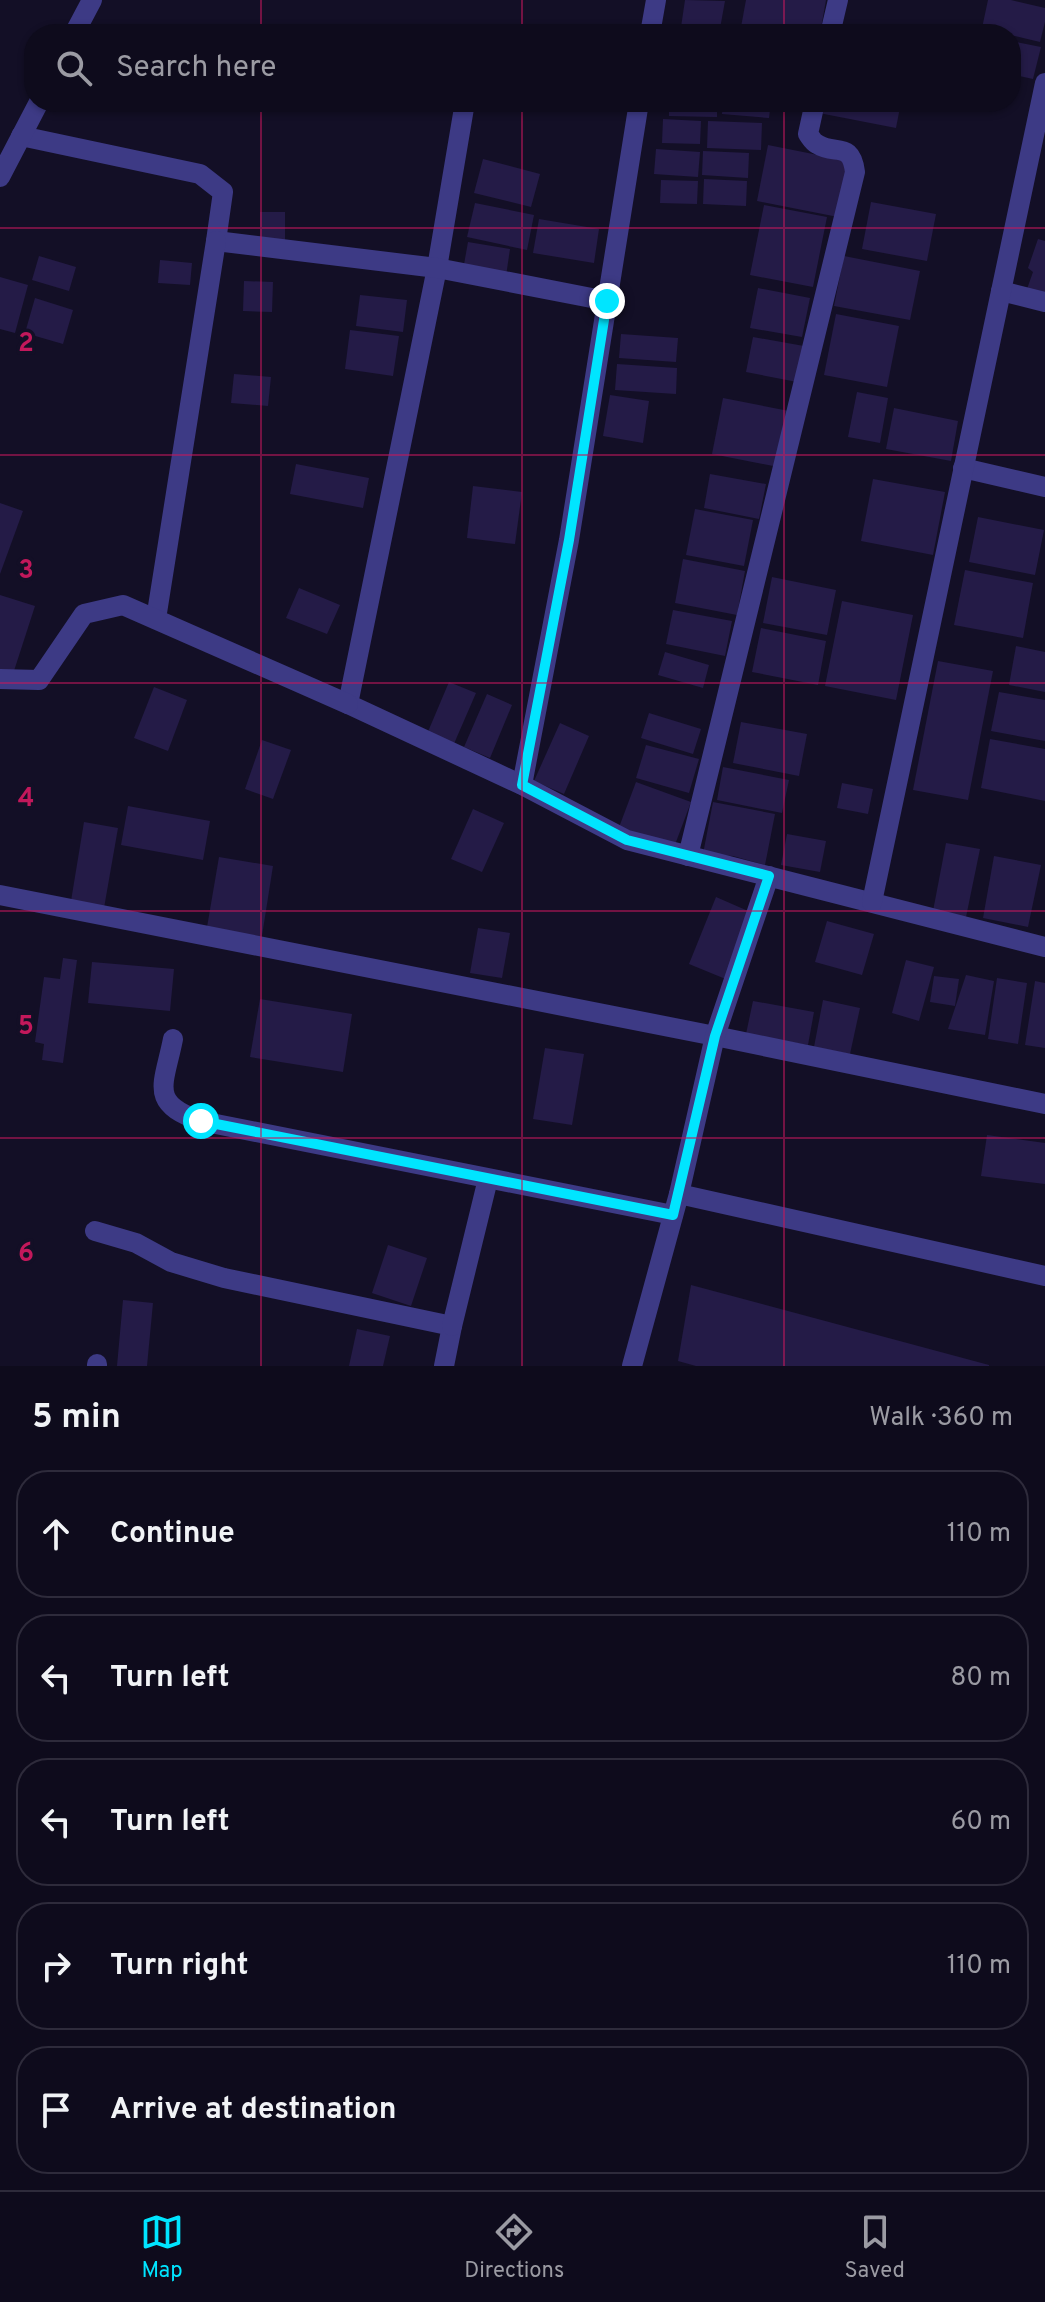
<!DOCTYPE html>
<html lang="en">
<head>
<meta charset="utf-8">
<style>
  :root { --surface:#0e0b1c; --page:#171425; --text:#f1f3f6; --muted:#9b9ba3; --line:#2e2b3b; --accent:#00e5ff }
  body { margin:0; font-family:Overpass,sans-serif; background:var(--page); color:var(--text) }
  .stop { position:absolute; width:24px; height:24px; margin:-18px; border:6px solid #00e5ff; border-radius:50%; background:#fff }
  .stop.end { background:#00e5ff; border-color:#fff; box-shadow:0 2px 8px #0008 }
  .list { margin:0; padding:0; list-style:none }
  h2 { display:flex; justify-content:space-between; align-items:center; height:104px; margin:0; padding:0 32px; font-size:34px }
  h2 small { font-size:26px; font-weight:400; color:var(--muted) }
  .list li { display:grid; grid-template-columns:52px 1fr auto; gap:24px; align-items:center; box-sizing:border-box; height:128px; margin:0 16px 16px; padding:0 16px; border:2px solid var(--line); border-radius:32px }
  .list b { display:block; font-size:30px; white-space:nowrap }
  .list em { font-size:26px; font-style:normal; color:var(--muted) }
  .icon { flex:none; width:44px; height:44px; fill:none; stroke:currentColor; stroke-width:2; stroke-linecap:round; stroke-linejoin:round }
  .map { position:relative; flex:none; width:1045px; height:1366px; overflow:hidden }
  .search { position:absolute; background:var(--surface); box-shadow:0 2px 6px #0004; left:24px; right:24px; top:24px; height:88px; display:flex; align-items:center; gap:20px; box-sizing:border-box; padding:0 28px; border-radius:32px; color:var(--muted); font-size:30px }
  .sheet { height:824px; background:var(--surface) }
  nav { display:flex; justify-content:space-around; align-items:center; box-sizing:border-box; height:112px; border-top:2px solid var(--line); background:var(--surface); font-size:22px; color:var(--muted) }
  nav a { display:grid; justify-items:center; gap:4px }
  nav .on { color:var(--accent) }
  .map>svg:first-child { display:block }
</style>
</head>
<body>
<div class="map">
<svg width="1045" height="1366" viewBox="0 0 1045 1366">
  <rect width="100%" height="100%" fill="#130f26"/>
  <g fill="#241b47">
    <polygon points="685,0 725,1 719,34 680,34"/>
    <polygon points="746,0 826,0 820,34 778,34 741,27"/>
    <polygon points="988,0 1011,0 1045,8 1045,22 1040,42 982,28"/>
    <polygon points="1011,41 1041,47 1033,79 1011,74"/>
    <polygon points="669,102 717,102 717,117 669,116"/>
    <polygon points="723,102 771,102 769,118 722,114"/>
    <polygon points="822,102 901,102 896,128 819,113"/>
    <polygon points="663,119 701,121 700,144 662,143"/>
    <polygon points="708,121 762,123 761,150 707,148"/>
    <polygon points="768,145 848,161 838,217 757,201"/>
    <polygon points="656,149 700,152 698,177 654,174"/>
    <polygon points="703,151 749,153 748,178 702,175"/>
    <polygon points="483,159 540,174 531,207 474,193"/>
    <polygon points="704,179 747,181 746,206 703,204"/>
    <polygon points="661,180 698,181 697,204 660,203"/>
    <polygon points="871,202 936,214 927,261 862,249"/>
    <polygon points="475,203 534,215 527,250 467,237"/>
    <polygon points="764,205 827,217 813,287 750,275"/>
    <polygon points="260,212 285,212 285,244 260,243"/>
    <polygon points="539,219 599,229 594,263 533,253"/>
    <polygon points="1038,239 1045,241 1045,294 1027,289 1033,272 1028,268"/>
    <polygon points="468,242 510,249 506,276 463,270"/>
    <polygon points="39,256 76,267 69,291 32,280"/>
    <polygon points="844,256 920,271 910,320 834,306"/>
    <polygon points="160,260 192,263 190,285 158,283"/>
    <polygon points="0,277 28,285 15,333 0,329"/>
    <polygon points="244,281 273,282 272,312 243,311"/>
    <polygon points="758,288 810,298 802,337 750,328"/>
    <polygon points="360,295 407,300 403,332 356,326"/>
    <polygon points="35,298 73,310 63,344 25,333"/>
    <polygon points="836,314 899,326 887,387 824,375"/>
    <polygon points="350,330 399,336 393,376 345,369"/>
    <polygon points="621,334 678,338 676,362 619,358"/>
    <polygon points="753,337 804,346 797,382 746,372"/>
    <polygon points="617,364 677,368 676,394 615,390"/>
    <polygon points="234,374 271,377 268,406 231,403"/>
    <polygon points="857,392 888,398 880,443 848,437"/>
    <polygon points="610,395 649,401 643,443 603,436"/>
    <polygon points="723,398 789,411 778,467 712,454"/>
    <polygon points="894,408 958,421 951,461 886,449"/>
    <polygon points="296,464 369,478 363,508 290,494"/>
    <polygon points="710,474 766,484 759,519 704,508"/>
    <polygon points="873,479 945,492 933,555 861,541"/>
    <polygon points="473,486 522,492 515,544 467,538"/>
    <polygon points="0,503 23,511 0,574"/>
    <polygon points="695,509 753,520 744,566 686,555"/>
    <polygon points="978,517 1044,530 1035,575 969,562"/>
    <polygon points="683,559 745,571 737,615 675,603"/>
    <polygon points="965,570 1033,583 1023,638 954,625"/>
    <polygon points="772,577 836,590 827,635 763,623"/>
    <polygon points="299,588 340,605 327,634 286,618"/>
    <polygon points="0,595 35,606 12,677 0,673"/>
    <polygon points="842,601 913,615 896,700 825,686"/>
    <polygon points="673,610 732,621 725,656 666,644"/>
    <polygon points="761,628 826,641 818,685 752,672"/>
    <polygon points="1016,646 1045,652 1045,692 1009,685"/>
    <polygon points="665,652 709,665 703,688 658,675"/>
    <polygon points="938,661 993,671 968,800 913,790"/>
    <polygon points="449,682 476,693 453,746 427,734"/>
    <polygon points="154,687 187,700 168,751 134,738"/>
    <polygon points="999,692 1045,700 1045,741 991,731"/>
    <polygon points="487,694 512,705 490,758 464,747"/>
    <polygon points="649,713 701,729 693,754 641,738"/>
    <polygon points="741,722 807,734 799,776 733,763"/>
    <polygon points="560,723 589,736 564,794 534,781"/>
    <polygon points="990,739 1045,749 1045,801 981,788"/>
    <polygon points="262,740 291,750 273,799 245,789"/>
    <polygon points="646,745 699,759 689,793 636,778"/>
    <polygon points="723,767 789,780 782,813 717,800"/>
    <polygon points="636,782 691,802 673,850 618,830"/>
    <polygon points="842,783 873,789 868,814 837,808"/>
    <polygon points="713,802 775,814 765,865 733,856 703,854"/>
    <polygon points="128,806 210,821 203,860 121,845"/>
    <polygon points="473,809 504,823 482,872 451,859"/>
    <polygon points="84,822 118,828 104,908 71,901"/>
    <polygon points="787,834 826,841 820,872 781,865"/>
    <polygon points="946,843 980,849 966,917 933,911"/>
    <polygon points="994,856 1041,865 1028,927 983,918"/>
    <polygon points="219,857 273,866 261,942 206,933"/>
    <polygon points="716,897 755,914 728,980 689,964"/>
    <polygon points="827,921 874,934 862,975 815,962"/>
    <polygon points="478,928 510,933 502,978 470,973"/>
    <polygon points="63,958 77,960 63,1063 42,1060 44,1044 35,1042 44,977 60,979"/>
    <polygon points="906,960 934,967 919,1021 892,1013"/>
    <polygon points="92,962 174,969 170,1011 88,1003"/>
    <polygon points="966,975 994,981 985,1035 948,1029"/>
    <polygon points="934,976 959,979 955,1006 930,1002"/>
    <polygon points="997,978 1027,983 1018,1044 988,1039"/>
    <polygon points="1035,981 1045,983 1045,1048 1025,1045"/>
    <polygon points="260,999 352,1014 343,1072 250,1057"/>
    <polygon points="823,1000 860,1008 850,1054 814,1047"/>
    <polygon points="753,1001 814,1012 808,1045 746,1034"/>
    <polygon points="545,1048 584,1054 572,1125 533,1119"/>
    <polygon points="987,1135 1045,1143 1045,1184 981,1176"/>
    <polygon points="388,1245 427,1258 411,1306 372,1293"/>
    <polygon points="691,1285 989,1365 989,1366 696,1366 678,1361"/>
    <polygon points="123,1300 153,1303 147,1366 117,1366"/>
    <polygon points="357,1329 390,1336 383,1366 349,1366"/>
  </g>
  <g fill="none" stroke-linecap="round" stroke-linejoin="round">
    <g stroke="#3d3a85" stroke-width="20">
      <polyline points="650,34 656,0"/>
      <polyline points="830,34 838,0"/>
      <polyline points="465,102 437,268 348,704 522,785 627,840 1045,947"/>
      <polyline points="21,136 200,174 223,192 216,241 437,268 607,301"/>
      <polyline points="1001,291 1045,302"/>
      <polyline points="963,468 1045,487"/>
      <polyline points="156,619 216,241"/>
      <polyline points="0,679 39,680 84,614 123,605 348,704"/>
      <polyline points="522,785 569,540 639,102"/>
      <path d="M688,856L855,172C851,140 835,156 817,144C813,142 811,138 808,134L815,102"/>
      <polyline points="0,895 715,1036 1045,1104"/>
      <polyline points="872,902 1045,83"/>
      <path d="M173,1039C164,1085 148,1103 201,1121L673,1215"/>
      <polyline points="679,1194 1045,1276"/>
      <polyline points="95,1231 136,1243 171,1262 224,1278 452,1326 444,1366"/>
      <polyline points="452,1326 488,1179"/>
      <polyline points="97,1366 97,1364"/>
      <polyline points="632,1366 679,1194 715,1036 769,876"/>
    </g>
    <g stroke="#3d3a85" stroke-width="20">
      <polyline points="74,34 92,0"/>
      <polyline points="0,177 39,102"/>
    </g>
  </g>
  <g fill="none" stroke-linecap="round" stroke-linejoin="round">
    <polyline stroke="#00e5ff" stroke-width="10" points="201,1121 673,1215 715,1036 769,876 627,840 522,785 569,540 607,301"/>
  </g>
  <path fill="none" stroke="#c2185b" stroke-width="2" stroke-opacity="0.55" d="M261,0V34M522,0V34M784,0V34M261,102V1366M522,102V1366M784,102V1366M0,228H1045M0,455H1045M0,683H1045M0,911H1045M0,1138H1045"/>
  <g font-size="26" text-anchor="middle" font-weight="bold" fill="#c2185b" stroke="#130f26" stroke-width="7" stroke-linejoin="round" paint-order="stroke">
    <text x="26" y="351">2</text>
    <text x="26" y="578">3</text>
    <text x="26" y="806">4</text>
    <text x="26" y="1034">5</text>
    <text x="26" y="1261">6</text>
  </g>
</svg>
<div class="stop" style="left:201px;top:1121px"></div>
<div class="stop end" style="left:607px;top:301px"></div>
<div class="search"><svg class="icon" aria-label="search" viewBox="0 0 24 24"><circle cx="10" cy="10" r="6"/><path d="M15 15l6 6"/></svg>Search here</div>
</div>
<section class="sheet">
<h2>5 min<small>Walk · 360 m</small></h2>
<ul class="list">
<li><svg class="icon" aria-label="ahead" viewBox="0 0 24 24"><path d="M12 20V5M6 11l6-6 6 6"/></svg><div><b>Continue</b></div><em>110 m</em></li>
<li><svg class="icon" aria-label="left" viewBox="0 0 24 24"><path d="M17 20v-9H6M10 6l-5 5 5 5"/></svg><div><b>Turn left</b></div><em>80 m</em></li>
<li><svg class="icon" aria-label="left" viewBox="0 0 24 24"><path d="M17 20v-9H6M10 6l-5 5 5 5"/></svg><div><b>Turn left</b></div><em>60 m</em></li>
<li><svg class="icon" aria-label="right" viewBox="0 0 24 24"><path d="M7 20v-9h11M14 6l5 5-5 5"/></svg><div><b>Turn right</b></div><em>110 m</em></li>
<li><svg class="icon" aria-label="arrive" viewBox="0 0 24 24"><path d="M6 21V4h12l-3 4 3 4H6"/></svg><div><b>Arrive at destination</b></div></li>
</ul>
</section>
<nav>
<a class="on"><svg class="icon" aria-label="map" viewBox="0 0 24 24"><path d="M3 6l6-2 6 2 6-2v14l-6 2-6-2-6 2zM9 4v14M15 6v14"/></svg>Map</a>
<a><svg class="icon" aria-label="directions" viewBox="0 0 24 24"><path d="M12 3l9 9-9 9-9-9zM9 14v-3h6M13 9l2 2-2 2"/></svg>Directions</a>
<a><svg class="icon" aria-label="saved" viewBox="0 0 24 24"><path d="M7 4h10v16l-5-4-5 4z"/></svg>Saved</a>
</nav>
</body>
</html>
